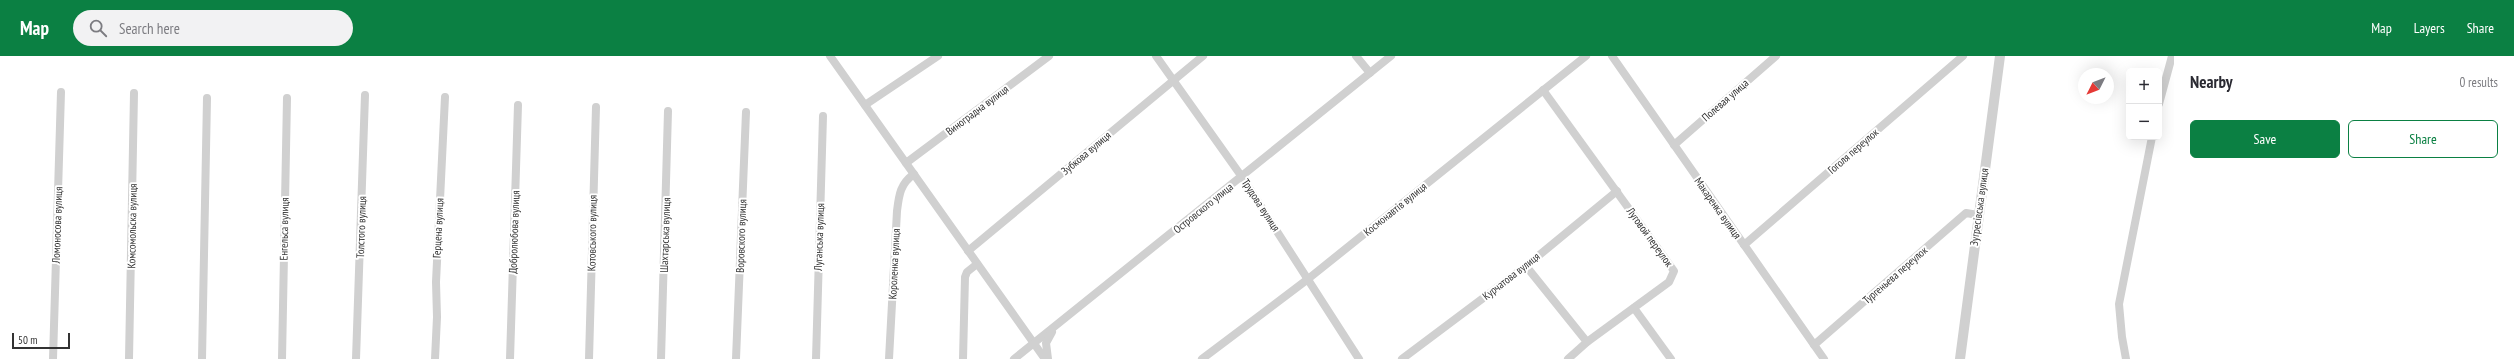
<!DOCTYPE html>
<html lang="en">
<head>
<meta charset="utf-8">
<style>
  :root { --surface:#fff; --page:#f2f2f3; --text:#2b2b33; --muted:#7c7c81; --line:#e1e1e2; --accent:#0b8043 }
  body { margin:0; font-family:"PT Sans Narrow",sans-serif; background:var(--page); color:var(--text) }
  .controls { position:absolute; right:12px; top:12px; display:grid; overflow:hidden; border-radius:6px; box-shadow:0 4px 16px #0002 }
  .controls button { width:36px; height:36px; display:grid; place-items:center; padding:0; border:0; border-bottom:1px solid var(--line); background:var(--surface); color:var(--text); font:20px sans-serif }
  .compass { position:absolute; left:2078px; top:12px; width:36px; height:36px; border-radius:50%; background:var(--surface); box-shadow:0 4px 16px #0002; rotate:228deg }
  .scale { position:absolute; left:12px; bottom:10px; width:58px; box-sizing:border-box; padding-left:4px; border:2px solid #333; border-top:0; font-size:11px; line-height:14px; white-space:nowrap; color:#333; -webkit-text-stroke:3px #fff; paint-order:stroke }
  .list { margin:0; padding:0; list-style:none }
  h2 { display:flex; justify-content:space-between; align-items:center; height:52px; margin:0; padding:0 16px; font-size:17px }
  h2 small { font-size:13px; font-weight:400; color:var(--muted) }
  .actions { display:flex; gap:8px; padding:12px 16px }
  .actions a { flex:1; padding:9px 0; border:1px solid var(--accent); border-radius:6px; text-align:center; font-size:14px; color:var(--accent) }
  .actions .main { background:var(--accent); color:#fff }
  .icon { flex:none; width:22px; height:22px; fill:none; stroke:currentColor; stroke-width:2; stroke-linecap:round; stroke-linejoin:round }
  .map { position:relative; flex:none; width:2174px; height:303px; overflow:hidden }
  header { display:flex; align-items:center; gap:24px; box-sizing:border-box; height:56px; padding:0 20px; background:var(--accent); color:#fff }
  header strong { font-size:19px }
  nav { display:flex; gap:22px; margin-inline-start:auto; font-size:14px }
  .search { width:280px; height:36px; background:var(--page); display:flex; align-items:center; gap:10px; box-sizing:border-box; padding:0 14px; border-radius:22px; color:var(--muted); font-size:15px }
  main { display:flex }
  aside { flex:1; background:var(--surface) }
  .map>svg:first-child { display:block }
</style>
</head>
<body>
<header>
<strong>Map</strong>
<div class="search"><svg class="icon" aria-label="search" viewBox="0 0 24 24"><circle cx="10" cy="10" r="6"/><path d="M15 15l6 6"/></svg>Search here</div>
<nav><a>Map</a><a>Layers</a><a>Share</a></nav>
</header>
<main>
<div class="map">
<svg width="2174" height="303" viewBox="0 0 2174 303">
  <rect width="100%" height="100%" fill="#fff"/>
  <g fill="none" stroke-linecap="round" stroke-linejoin="round">
    <g stroke="#d0d0d0" stroke-width="8">
      <polyline points="830,0 1045,303"/>
      <polyline points="1156,0 1242,121 1359,303"/>
      <polyline points="1356,0 1370,17"/>
      <polyline points="1612,0 1824,303"/>
      <polyline points="1543,34 1674,215 1669,226 1587,286 1568,303"/>
      <polyline points="2159,48 2172,0"/>
      <polyline points="865,49 938,0"/>
      <polyline points="1674,89 1776,0"/>
      <polyline points="906,107 1049,0"/>
      <polyline points="1744,189 1963,0"/>
      <polyline points="968,195 1203,0"/>
      <polyline points="1526,210 1587,286"/>
      <polyline points="1634,252 1671,303"/>
      <polyline points="1814,289 1966,157 1978,159"/>
      <polyline points="53,303 61,36"/>
      <polyline points="129,303 134,37"/>
      <polyline points="202,303 207,42"/>
      <polyline points="282,303 287,42"/>
      <polyline points="356,303 365,39"/>
      <polyline points="435,303 437,261 436,226 445,41"/>
      <polyline points="510,303 518,49"/>
      <polyline points="589,303 596,51"/>
      <polyline points="661,303 668,55"/>
      <polyline points="736,303 746,56"/>
      <polyline points="816,303 823,60"/>
      <path d="M889,303L897,155C899,139 900,128 914,118"/>
      <polyline points="963,303 965,221 967,216 977,208"/>
      <polyline points="1014,303 1391,0"/>
      <polyline points="1048,303 1046,287 1052,276"/>
      <polyline points="1202,303 1308,223 1586,0"/>
      <polyline points="1402,303 1526,210 1617,135"/>
      <polyline points="2126,303 2122,281 2119,248 2152,81"/>
    </g>
    <polyline stroke="#d0d0d0" stroke-width="10" points="1960,303 2000,0"/>
  </g>
  <g text-anchor="middle" stroke-width="4" stroke-linejoin="round" paint-order="stroke">
    <g font-size="11" fill="#333" stroke="#fff">
      <text transform="translate(1725 44) rotate(-41)" y="4">Полевая улица</text>
      <text transform="translate(977 54) rotate(-37)" y="4">Виноградна вулиця</text>
      <text transform="translate(1853 95) rotate(-41)" y="4">Гоголя переулок</text>
      <text transform="translate(1086 97) rotate(-40)" y="4">Зубкова вулиця</text>
      <text transform="translate(1261 149) rotate(57)" y="4">Трудова вулиця</text>
      <text transform="translate(1979 151) rotate(-82)" y="4">Зугресівська вулиця</text>
      <text transform="translate(1203 152) rotate(-39)" y="4">Островского улица</text>
      <text transform="translate(1718 152) rotate(55)" y="4">Макаренка вулиця</text>
      <text transform="translate(1395 153) rotate(-39)" y="4">Космонавтів вулиця</text>
      <text transform="translate(57 169) rotate(-88)" y="4">Ломоносова вулиця</text>
      <text transform="translate(132 170) rotate(-89)" y="4">Комсомольска вулиця</text>
      <text transform="translate(361 171) rotate(-88)" y="4">Толстого вулиця</text>
      <text transform="translate(438 172) rotate(-87)" y="4">Герцена вулиця</text>
      <text transform="translate(284 173) rotate(-89)" y="4">Енгельса вулиця</text>
      <text transform="translate(514 176) rotate(-88)" y="4">Добролюбова вулиця</text>
      <text transform="translate(592 177) rotate(-89)" y="4">Котовського вулиця</text>
      <text transform="translate(665 179) rotate(-88)" y="4">Шахтарська вулиця</text>
      <text transform="translate(741 180) rotate(-88)" y="4">Воровского вулиця</text>
      <text transform="translate(819 181) rotate(-88)" y="4">Луганська вулиця</text>
      <text transform="translate(1650 181) rotate(54)" y="4">Луговой переулок</text>
      <text transform="translate(894 208) rotate(-87)" y="4">Короленка вулиця</text>
      <text transform="translate(1895 219) rotate(-41)" y="4">Тургеньева переулок</text>
      <text transform="translate(1511 220) rotate(-38)" y="4">Курчатова вулиця</text>
    </g>
  </g>
</svg>
<div class="controls">
<button>+</button>
<button>−</button>
</div>
<svg class="compass" viewBox="-18 -18 36 36"><path d="M0-13l5 13h-10z" fill="#e53935"/><path d="M0 13l5-13h-10z" fill="#7c7c81"/></svg>
<div class="scale">50 m</div>
</div>
<aside>
<h2>Nearby<small>0 results</small></h2>
<ul class="list">
</ul>
<div class="actions"><a class="main">Save</a><a>Share</a></div>
</aside>
</main>
</body>
</html>
